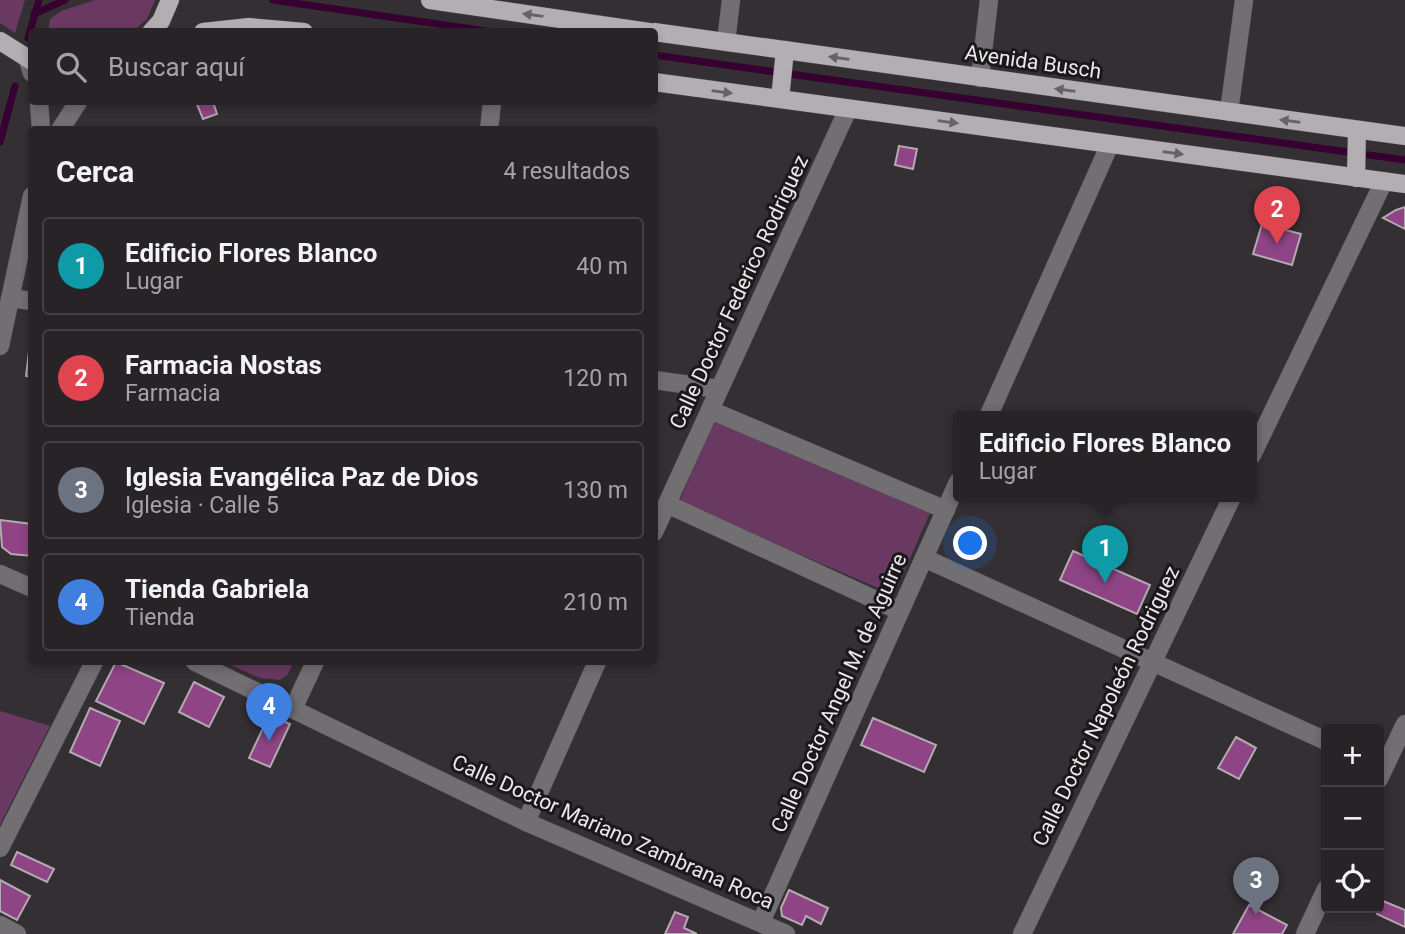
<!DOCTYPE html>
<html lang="es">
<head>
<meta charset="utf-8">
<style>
  :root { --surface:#272326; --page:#332f32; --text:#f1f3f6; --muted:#a4a4a7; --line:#434043; --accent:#8c9099 }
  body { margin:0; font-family:Roboto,sans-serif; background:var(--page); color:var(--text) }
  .controls { position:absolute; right:21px; bottom:21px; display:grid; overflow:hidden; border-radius:7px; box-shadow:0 4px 10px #0003 }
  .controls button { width:63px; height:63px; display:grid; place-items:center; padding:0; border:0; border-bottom:2px solid var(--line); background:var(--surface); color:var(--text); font:35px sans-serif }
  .you { position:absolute; left:971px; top:544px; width:24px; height:24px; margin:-18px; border:5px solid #fff; border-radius:50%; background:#1a73e8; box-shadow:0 0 0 10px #1a73e833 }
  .badge { display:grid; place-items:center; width:46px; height:46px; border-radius:50%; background:var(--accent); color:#fff; font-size:23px; font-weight:700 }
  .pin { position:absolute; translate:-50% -58px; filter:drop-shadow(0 2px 4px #0008) }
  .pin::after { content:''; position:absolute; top:37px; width:24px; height:21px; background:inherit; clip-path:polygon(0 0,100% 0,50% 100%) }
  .popup { position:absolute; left:953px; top:411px; width:304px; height:91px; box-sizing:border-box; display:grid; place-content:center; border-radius:7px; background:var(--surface); filter:drop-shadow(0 2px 5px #0005); font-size:23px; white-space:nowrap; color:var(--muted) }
  .popup b { font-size:26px; color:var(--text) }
  .popup::after { content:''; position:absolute; left:50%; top:100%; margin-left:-14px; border:14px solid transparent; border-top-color:var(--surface) }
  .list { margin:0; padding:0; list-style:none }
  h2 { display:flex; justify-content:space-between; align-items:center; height:91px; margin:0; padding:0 28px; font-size:30px }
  h2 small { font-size:23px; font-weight:400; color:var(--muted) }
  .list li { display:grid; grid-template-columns:46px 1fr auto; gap:21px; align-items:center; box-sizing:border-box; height:98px; margin:0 14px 14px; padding:0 14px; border:2px solid var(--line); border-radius:7px }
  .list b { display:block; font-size:26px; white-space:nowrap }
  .list p { margin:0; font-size:23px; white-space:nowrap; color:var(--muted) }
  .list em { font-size:23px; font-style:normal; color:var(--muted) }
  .icon { flex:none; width:38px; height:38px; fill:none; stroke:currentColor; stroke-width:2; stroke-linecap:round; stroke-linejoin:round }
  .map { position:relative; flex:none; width:1405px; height:934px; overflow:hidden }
  .search { position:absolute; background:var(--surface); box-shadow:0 4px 10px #0003; left:28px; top:28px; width:630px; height:77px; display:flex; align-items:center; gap:18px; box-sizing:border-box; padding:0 24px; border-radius:7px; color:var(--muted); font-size:26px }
  .panel { position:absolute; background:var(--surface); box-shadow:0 4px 10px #0003; left:28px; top:126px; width:630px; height:539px; border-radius:7px }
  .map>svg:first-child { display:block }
</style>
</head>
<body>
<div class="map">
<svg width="1405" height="934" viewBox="0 0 1405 934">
  <rect width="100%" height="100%" fill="#342f33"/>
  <g fill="#693962">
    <polygon points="0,0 25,0 15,33 0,23"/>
    <polygon points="95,0 155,0 147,19 133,31 48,31 50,19 61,11"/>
    <polygon points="715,419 930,513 894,595 679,502"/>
    <polygon points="224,662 294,662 288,674 280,680 260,678"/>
    <polygon points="0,711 50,726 0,825"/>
  </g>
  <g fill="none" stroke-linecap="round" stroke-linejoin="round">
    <g stroke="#360031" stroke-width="7">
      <polyline points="273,0 493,32"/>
      <polyline points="34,14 65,0"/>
      <polyline points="28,38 39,0"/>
      <polyline points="654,55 1405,160"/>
      <polyline points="0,142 15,86"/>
    </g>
  </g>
  <g fill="#8f4585" stroke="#b1aaaf" stroke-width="2">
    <polygon points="196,102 213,102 217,114 203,119"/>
    <polygon points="899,146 917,149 913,169 895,165"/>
    <polygon points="1405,207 1405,229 1383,218 1396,210"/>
    <polygon points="1262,224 1301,234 1292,265 1253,254"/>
    <polygon points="31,335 32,335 32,377 26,376"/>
    <polygon points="0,520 32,524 32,556 11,554 2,547"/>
    <polygon points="1073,551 1150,585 1137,614 1060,580"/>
    <polygon points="116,662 164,683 144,724 96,701"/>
    <polygon points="194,682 224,697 209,727 179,712"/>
    <polygon points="90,708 120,721 100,766 70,752"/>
    <polygon points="269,715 290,724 270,767 249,758"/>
    <polygon points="873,718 936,745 924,772 861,745"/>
    <polygon points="1236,737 1256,748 1239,779 1218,768"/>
    <polygon points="17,852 54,869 47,882 11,865"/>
    <polygon points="0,880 30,896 17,920 0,911"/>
    <polygon points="789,890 828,908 821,924 806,916 802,925 782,916 781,908"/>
    <polygon points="1383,901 1405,910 1405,927 1377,914"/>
    <polygon points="1249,905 1287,925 1282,934 1233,934"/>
    <polygon points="675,912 688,917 684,928 697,934 665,934"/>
  </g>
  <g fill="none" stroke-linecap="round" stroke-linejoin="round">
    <g stroke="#514c50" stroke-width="19">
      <g id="minor">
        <polyline points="726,42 731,0"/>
        <polyline points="28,60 32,73"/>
        <polyline points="980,78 989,0"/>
        <polyline points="39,102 41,130"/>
        <polyline points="1229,112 1244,0"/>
        <polyline points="60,130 78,102"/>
        <polyline points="489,130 492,102"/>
        <polyline points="10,298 32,301"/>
        <polyline points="0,346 32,196"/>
        <polyline points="654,380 719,389"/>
        <polyline points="710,410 946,510"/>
        <polyline points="988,417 1110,144"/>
        <polyline points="1252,455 1384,181"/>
        <polyline points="667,504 900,611"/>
        <polyline points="654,532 848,109"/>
        <polyline points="924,558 1326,741"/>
        <polyline points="0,574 32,588"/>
        <polyline points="195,662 526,822 786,934"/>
        <polyline points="294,707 315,662"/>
        <polyline points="1379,779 1405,724"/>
        <polyline points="526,822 597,662"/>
        <polyline points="0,848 94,662"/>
        <polyline points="761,922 958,482"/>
        <polyline points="0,925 17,934"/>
        <polyline points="1022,934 1232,497"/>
        <polyline points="1305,934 1326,889"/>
      </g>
    </g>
    <g stroke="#514c50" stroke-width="19">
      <g id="major">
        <polyline points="430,0 649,32"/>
        <polyline points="151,32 161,21 170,0"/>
        <polyline points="203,32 249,27 304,32"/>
        <polyline points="654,32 1405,136"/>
        <polyline points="0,41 32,61"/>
        <polyline points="654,82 1405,184"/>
        <polyline points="780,99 785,50"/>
        <polyline points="1356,178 1357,131"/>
      </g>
    </g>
    <use href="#minor" stroke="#726f72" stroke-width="18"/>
    <use href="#major" stroke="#b3aeb2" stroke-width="18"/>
  </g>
  <defs><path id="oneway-solid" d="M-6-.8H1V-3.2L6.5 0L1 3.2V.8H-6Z" transform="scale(1.75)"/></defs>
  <g fill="#666366">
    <use href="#oneway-solid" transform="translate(533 15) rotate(-172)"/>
    <use href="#oneway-solid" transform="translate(839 58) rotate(-172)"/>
    <use href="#oneway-solid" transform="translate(1065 90) rotate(-172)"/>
    <use href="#oneway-solid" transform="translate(722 92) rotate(8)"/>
    <use href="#oneway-solid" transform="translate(1290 121) rotate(-172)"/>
    <use href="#oneway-solid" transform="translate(948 122) rotate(8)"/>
    <use href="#oneway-solid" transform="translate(1173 153) rotate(8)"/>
  </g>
  <g text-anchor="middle" stroke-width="6" stroke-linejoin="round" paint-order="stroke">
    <g font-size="21" fill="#ebe7ea" stroke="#1a181a">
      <text transform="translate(1033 62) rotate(8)" y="7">Avenida Busch</text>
      <text transform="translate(739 292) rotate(-65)" y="7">Calle Doctor Federico Rodriguez</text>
      <text transform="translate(839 693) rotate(-66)" y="7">Calle Doctor Angel M. de Aguirre</text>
      <text transform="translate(1106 706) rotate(-64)" y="7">Calle Doctor Napoleón Rodriguez</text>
      <text transform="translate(613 832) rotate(24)" y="7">Calle Doctor Mariano Zambrana Roca</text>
    </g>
  </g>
</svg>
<div class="controls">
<button>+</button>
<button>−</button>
<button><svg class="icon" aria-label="locate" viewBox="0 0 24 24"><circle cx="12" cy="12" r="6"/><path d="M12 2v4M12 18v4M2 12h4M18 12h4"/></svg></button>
</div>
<div class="you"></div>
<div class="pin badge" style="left:1105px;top:583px;background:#0f9aa8">1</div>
<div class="popup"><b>Edificio Flores Blanco</b>Lugar</div>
<div class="pin badge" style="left:1277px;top:244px;background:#e0444e">2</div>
<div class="pin badge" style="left:1256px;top:915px;background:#6b7280">3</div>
<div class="pin badge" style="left:269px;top:741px;background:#3f7fe0">4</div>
<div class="search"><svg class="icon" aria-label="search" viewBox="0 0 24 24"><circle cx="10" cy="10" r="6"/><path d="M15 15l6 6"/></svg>Buscar aquí</div>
<section class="panel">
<h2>Cerca<small>4 resultados</small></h2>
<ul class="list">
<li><span class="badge" style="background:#0f9aa8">1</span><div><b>Edificio Flores Blanco</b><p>Lugar</p></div><em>40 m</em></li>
<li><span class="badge" style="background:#e0444e">2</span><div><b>Farmacia Nostas</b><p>Farmacia</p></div><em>120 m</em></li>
<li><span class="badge" style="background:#6b7280">3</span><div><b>Iglesia Evangélica Paz de Dios</b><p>Iglesia · Calle 5</p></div><em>130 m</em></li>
<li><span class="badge" style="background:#3f7fe0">4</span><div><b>Tienda Gabriela</b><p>Tienda</p></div><em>210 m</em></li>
</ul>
</section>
</div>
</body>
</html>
